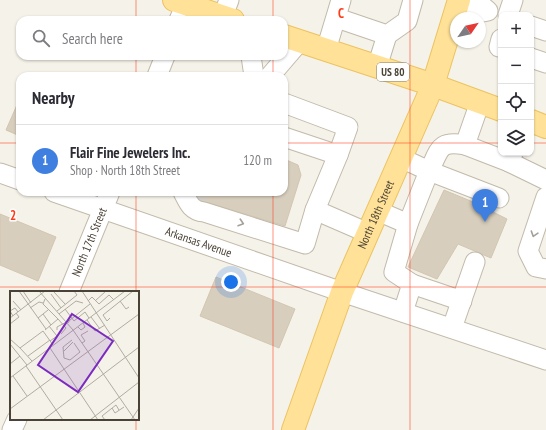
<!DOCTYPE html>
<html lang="en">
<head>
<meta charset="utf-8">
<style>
  :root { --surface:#fff; --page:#f7f7f7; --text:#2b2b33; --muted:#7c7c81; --line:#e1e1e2; --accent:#ff3b16 }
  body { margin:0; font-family:"PT Sans Narrow",sans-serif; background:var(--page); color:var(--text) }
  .controls { position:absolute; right:12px; top:12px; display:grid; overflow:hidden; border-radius:8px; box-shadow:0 1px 3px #0004 }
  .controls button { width:36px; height:36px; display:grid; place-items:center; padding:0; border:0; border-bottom:1px solid var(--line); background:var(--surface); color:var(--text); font:20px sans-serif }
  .compass { position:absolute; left:450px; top:12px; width:36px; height:36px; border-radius:50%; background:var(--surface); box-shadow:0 1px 3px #0004; rotate:56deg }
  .you { position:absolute; left:231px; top:282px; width:14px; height:14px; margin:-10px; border:3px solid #fff; border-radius:50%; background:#1a73e8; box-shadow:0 0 0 6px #1a73e833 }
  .badge { display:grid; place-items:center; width:26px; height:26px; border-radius:50%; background:var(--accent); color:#fff; font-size:13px; font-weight:700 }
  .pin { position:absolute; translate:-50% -33px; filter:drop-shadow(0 1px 2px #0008) }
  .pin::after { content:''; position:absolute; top:21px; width:14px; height:12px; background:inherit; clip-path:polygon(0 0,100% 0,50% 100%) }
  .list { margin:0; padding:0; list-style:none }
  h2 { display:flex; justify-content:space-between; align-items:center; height:52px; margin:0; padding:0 16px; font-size:17px }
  h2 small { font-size:13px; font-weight:400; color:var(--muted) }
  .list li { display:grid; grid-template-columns:26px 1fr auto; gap:12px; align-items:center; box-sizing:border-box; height:72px; padding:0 16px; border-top:1px solid var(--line) }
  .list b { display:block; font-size:15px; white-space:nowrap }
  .list p { margin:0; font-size:13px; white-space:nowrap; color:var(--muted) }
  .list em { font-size:13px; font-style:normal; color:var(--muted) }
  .icon { flex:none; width:22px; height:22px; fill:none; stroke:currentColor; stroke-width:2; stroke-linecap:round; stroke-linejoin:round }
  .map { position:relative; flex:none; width:546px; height:430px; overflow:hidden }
  .search { position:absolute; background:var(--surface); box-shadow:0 1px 3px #0004; left:16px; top:16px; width:272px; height:44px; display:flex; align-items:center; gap:10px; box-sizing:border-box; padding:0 14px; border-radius:12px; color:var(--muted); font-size:15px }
  .panel { position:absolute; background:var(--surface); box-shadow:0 1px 3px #0004; left:16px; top:72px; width:272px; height:124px; border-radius:12px }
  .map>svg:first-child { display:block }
</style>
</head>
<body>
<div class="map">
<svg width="546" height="430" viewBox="0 0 546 430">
  <rect width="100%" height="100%" fill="#f5f2e9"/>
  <g fill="#d8cebd" stroke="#d3c6b0">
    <polygon points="20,98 20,136 6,130"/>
    <polygon points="284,159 298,165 301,175 285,226 202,201 195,192 284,192"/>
    <polygon points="444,190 473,202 507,219 491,258 458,244 437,279 408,267"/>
    <polygon points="0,214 56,237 38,281 0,265"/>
    <polygon points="216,277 295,309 279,348 200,316"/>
  </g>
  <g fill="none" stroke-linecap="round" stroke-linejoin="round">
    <polyline stroke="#d3cfc5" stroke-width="19" stroke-dasharray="19 10" stroke-linecap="butt" points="194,193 199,203"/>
    <g stroke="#c2baaa" stroke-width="21">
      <g id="minor">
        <polyline points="508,15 513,0"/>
        <polyline points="223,16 229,0"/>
        <polyline points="337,18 387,35 407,21 413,0"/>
        <polyline points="453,18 488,11 475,0"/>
        <polyline points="179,20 186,4"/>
        <polyline points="531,26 546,31"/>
        <polyline points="501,39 499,47 501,47"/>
        <polyline points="326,50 341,0"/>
        <polyline points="251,56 254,76"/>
        <polyline points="531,58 546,63"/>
        <polyline points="377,67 387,35"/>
        <polyline points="157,76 165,56"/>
        <polyline points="270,76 300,41"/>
        <polyline points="480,102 465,145 509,162 513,153"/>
        <polyline points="284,103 348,127 338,155 284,137"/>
        <path d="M401,158L429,171C440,150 438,140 465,145"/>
        <polyline points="509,162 546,180"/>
        <polyline points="0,173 20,180"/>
        <path id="s1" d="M54,192L342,292L546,360"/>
        <path d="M183,192C188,202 191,211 204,212L305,244L315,210L338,155"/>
        <polyline points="546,197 528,251 536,267 546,269"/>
        <polyline points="315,210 368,233"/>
        <polyline points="378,211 408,224 429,171 499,198"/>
        <polyline points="412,284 462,301"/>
        <path id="s2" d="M69,292L110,192"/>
        <polyline points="403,312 412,284 394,272 408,224"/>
        <polyline points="452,328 475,262"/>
        <polyline points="12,430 17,419"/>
      </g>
    </g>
    <g stroke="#ecc360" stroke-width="24">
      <g id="major">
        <polyline points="174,0 233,20"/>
        <polyline points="284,36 433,85 501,110"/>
        <polyline points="531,121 546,127"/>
        <path id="s3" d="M293,430L342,292L433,85L459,0"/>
      </g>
    </g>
    <use href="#minor" stroke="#fff" stroke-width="19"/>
    <use href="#major" stroke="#ffe298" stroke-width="22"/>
  </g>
  <defs><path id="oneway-chevron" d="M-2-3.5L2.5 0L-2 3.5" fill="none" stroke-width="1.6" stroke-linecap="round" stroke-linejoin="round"/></defs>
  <g stroke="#a4a09a">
    <use href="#oneway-chevron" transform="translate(241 223) rotate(18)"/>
    <use href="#oneway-chevron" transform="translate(534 234) rotate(108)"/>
  </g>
  <path fill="none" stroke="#ff3b16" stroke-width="1" stroke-opacity="0.55" d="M136,0V20M273,0V20M410,0V430M136,56V76M273,56V76M0,143H20M284,143H501M531,143H546M136,192V292M273,192V430M0,287H546M136,419V430"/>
  <g text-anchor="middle" stroke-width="3" stroke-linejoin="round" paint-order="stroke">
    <rect fill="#fff" stroke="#807b72" stroke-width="1" x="377" y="63" width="32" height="18" rx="3"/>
    <g font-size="11" font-weight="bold" fill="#4a4236">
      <text x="393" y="76">US 80</text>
    </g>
    <g font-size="12" fill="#4a4236" stroke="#fff">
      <text dy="4" stroke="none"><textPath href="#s3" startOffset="231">North 18th Street</textPath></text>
      <text dy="4" stroke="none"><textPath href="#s2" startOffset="54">North 17th Street</textPath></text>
      <text dy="4" stroke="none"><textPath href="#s1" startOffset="153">Arkansas Avenue</textPath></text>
    </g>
  </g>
  <g transform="translate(10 291)">
    <rect width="129" height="129" fill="#f5f2e9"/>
    <path fill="none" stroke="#b1aca1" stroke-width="1" d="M9,0L36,38M13,0L21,12M29,0L63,39L125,129M72,0L129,87M44,1L55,13M41,3L51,17M3,10L11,19M78,10L82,6L89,13L99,4L104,9M85,10L96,0M110,10L116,18L119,16M20,17L29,11L33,12M55,18L64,30L75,21L79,27M47,20L67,4L64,0M33,23L41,34M49,23L66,10L73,12M3,25L0,20L5,17L8,21M81,26L90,38M0,27L35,0M28,27L38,19M100,27L97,30L93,24L123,0M48,28L56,37L51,43M60,29L80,13M77,29L85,40L95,34M0,33L9,26L6,22M39,35L47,45L40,50M68,36L71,39L75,36L73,32M35,39L48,28L33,13L35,8M47,39V36L60,29L58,32M0,48L10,57M72,52L75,50L71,44L78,40M0,53L17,74M40,57L88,129M54,60L63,51M18,65L40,49M54,67L60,69L70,61L64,52M54,67L53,56L62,49M22,70L10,57L33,40L43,54M0,73L10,65M16,75L53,129M3,85L17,105M0,87L115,0M102,117L105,122L114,116M0,118L129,23M33,129L129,56M80,129L129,91M95,129L92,125L106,114L109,119M121,129L129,117"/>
    <path fill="#7b2cbf" fill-opacity="0.15" stroke="#7b2cbf" stroke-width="2" d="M62,23L103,50L68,101L28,74Z"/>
    <rect width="129" height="129" fill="none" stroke="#4a4236" stroke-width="2"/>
  </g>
  <g font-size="13" text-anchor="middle" font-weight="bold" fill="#ff3b16" stroke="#fff" stroke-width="3" stroke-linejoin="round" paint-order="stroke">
    <text x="341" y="18">C</text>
    <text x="13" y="220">2</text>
  </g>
</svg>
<div class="controls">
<button>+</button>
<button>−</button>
<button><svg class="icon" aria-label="locate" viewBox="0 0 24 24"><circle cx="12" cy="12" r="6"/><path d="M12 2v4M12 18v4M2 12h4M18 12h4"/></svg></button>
<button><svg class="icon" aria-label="layers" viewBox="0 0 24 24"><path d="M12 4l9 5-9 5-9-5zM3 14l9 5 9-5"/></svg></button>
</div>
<svg class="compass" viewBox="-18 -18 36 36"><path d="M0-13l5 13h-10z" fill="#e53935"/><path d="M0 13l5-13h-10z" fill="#7c7c81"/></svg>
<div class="you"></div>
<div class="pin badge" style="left:485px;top:222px;background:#3f7fe0">1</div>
<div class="search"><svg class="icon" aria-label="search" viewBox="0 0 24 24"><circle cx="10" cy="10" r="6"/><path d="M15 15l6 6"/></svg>Search here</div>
<section class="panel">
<h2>Nearby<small></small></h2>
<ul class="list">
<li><span class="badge" style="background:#3f7fe0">1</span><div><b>Flair Fine Jewelers Inc.</b><p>Shop · North 18th Street</p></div><em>120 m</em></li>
</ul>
</section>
</div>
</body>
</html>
